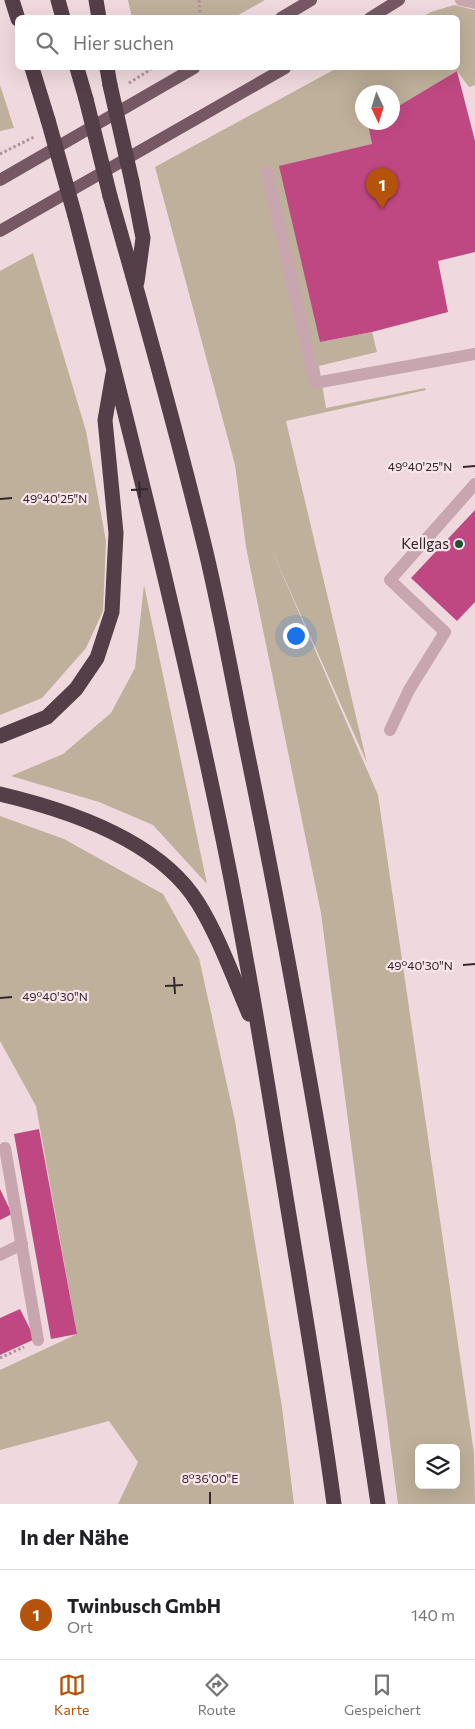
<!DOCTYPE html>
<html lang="de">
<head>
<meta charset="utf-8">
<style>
  :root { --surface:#fff; --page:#f6f6f6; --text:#202124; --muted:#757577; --line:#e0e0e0; --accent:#b45309 }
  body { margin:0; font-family:Commissioner,sans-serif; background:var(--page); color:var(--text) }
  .controls { position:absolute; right:15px; bottom:15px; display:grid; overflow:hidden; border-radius:8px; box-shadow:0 5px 20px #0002 }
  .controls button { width:45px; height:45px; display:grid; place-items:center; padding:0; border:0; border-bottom:1px solid var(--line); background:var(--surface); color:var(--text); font:25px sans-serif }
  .compass { position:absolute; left:355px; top:85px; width:45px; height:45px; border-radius:50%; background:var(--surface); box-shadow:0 5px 20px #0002; rotate:176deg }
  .you { position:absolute; left:295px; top:635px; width:18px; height:18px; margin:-12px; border:4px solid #fff; border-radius:50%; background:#1a73e8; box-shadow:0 0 0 8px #1a73e833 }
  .badge { display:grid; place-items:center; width:32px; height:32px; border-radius:50%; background:var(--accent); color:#fff; font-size:16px; font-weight:700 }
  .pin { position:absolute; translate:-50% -41px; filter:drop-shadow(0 1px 2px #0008) }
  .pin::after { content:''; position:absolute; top:26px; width:18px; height:15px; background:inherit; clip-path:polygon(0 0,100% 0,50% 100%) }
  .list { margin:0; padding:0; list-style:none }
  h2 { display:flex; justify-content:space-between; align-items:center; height:65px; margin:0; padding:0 20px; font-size:21px }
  h2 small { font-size:16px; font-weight:400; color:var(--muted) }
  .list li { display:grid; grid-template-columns:32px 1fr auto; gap:15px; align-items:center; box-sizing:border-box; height:90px; padding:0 20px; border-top:1px solid var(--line) }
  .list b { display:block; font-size:19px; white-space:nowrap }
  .list p { margin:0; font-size:16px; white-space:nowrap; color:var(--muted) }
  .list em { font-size:16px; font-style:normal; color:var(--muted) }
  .icon { flex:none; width:28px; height:28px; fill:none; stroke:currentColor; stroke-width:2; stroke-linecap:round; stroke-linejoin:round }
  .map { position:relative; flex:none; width:475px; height:1504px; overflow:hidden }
  .search { position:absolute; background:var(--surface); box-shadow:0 5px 20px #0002; left:15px; right:15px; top:15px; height:55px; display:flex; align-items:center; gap:12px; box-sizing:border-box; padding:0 18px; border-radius:8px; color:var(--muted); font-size:19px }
  .sheet { height:155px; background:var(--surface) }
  nav { display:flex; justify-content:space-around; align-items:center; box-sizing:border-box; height:70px; border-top:1px solid var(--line); background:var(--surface); font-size:14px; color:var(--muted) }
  nav a { display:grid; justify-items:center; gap:2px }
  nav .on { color:var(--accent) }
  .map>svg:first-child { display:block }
</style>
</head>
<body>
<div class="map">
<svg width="475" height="1504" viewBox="0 0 475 1504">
  <rect width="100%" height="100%" fill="#f0d9de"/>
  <g fill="#beb09a" fill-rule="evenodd">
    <polygon points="128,0 265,0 235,17 132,18"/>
    <path d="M454,5L475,10V85L469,87L457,71L393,110L392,92H362V122L372,123L368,125L372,144L320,342L372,332L377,352L319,366L326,408L425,388L426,390L286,421L367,763L270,546L378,795L474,1453L475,1504H398L321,913L246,547L235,465L155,167L337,68H458V18L422,17L431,12ZM419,1448H456V1485H419Z"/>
    <polygon points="0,85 14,128 0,131"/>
    <polygon points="33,253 86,431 106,541 103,611 86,648 42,698 0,715 0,271"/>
    <polygon points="144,585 207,884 153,825 99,802 11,776 63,754 111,713 135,668"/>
    <polygon points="0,816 64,839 163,894 199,958 235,1121 282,1407 294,1504 118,1504 138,1462 109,1421 0,1450 0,1370 77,1334 36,1106 0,1041"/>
  </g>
  <g fill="#bf4882">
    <polygon points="457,71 475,141 475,252 438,261 448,312 372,332 320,342 279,166 372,144 368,125 372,122 392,122 392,110"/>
    <polygon points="475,510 475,602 457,621 411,578"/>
    <polygon points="39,1129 77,1334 51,1339 14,1134"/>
    <polygon points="0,1189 12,1214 0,1220"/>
    <polygon points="20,1309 35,1339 0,1355 0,1318"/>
  </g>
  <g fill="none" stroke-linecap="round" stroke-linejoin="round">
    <g stroke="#b3909b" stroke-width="3" stroke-dasharray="2.5 2.5" stroke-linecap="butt">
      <polyline points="199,0 200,18"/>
      <polyline points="129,83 153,68"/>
      <polyline points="0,154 34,137"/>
      <polyline points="0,1358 24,1347"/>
    </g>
    <g stroke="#c7a6af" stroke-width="12">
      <polyline points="461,0 475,3"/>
      <polyline points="267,172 315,383 475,354"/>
      <polyline points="390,730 409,690 445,632 390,580 475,484"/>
    </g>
    <g stroke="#c7a6af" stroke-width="12">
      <polyline points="5,1148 38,1340"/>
      <polyline points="0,1255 22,1244"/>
    </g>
    <g stroke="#755863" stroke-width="12">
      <polyline points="281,18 311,0"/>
      <polyline points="370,18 399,0"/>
      <polyline points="0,180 194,68"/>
      <polyline points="0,231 285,68"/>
    </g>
    <g stroke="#543e47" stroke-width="15">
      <polyline points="12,0 18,19"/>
      <polyline points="58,0 63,18"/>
      <polyline points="96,0 99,18"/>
      <polyline points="32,68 48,120"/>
      <polyline points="77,68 86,99"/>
      <polyline points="107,68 110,85"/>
      <polyline points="132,182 143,238 137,282"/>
      <path d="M110,196C144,314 177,433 206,552C222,620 234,688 248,756C299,1004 341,1254 378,1504"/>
      <path d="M75,216C128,423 180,630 223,839C247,956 266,1073 285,1191C302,1295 320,1399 334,1504"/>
      <polyline points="0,736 47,717 76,689 97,658 112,612 116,533 105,420 113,374"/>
      <path d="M0,794C68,810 160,841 198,903C218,935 234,979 249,1014"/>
    </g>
    <g stroke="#543e47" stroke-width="15">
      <polyline points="110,85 132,182"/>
      <polyline points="86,99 110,196"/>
      <polyline points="48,120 75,216"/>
    </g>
  </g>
  <path fill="none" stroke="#33272c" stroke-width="2" d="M463,467L475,466M139,481L140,498M131,490L148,489M0,499L12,498M463,965L475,964M174,977L175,994M165,986L183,985M0,998L12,997M210,1492V1504"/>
  <circle fill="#1f5230" stroke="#f8e5e9" stroke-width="2" cx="459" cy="544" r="5"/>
  <g text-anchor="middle" stroke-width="4.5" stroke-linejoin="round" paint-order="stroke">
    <g font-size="15" fill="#33272c" stroke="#f8e5e9" text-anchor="end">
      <text x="449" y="549">Kellgas</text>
    </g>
  </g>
  <g font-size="12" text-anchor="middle" fill="#33272c" stroke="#f8e5e9" stroke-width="4.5" stroke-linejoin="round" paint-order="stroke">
    <text x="420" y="471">49°40'25"N</text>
    <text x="55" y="503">49°40'25"N</text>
    <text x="420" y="970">49°40'30"N</text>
    <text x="55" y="1001">49°40'30"N</text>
    <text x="210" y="1483">8°36'00"E</text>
  </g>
</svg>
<div class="controls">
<button><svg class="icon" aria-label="layers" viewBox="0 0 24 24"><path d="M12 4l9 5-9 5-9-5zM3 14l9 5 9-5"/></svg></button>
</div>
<svg class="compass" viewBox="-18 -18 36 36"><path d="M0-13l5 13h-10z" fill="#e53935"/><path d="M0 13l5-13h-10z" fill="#757577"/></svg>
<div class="you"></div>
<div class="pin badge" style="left:382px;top:209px">1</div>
<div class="search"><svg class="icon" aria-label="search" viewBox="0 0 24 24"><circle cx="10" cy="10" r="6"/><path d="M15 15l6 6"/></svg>Hier suchen</div>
</div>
<section class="sheet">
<h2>In der Nähe<small></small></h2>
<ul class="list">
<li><span class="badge">1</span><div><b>Twinbusch GmbH</b><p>Ort</p></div><em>140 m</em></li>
</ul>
</section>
<nav>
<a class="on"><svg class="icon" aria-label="map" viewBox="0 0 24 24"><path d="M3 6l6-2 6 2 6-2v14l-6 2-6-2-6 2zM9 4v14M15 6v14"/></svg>Karte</a>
<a><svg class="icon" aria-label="directions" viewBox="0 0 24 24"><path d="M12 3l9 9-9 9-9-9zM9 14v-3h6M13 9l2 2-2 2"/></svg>Route</a>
<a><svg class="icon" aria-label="saved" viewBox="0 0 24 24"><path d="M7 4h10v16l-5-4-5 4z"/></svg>Gespeichert</a>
</nav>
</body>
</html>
